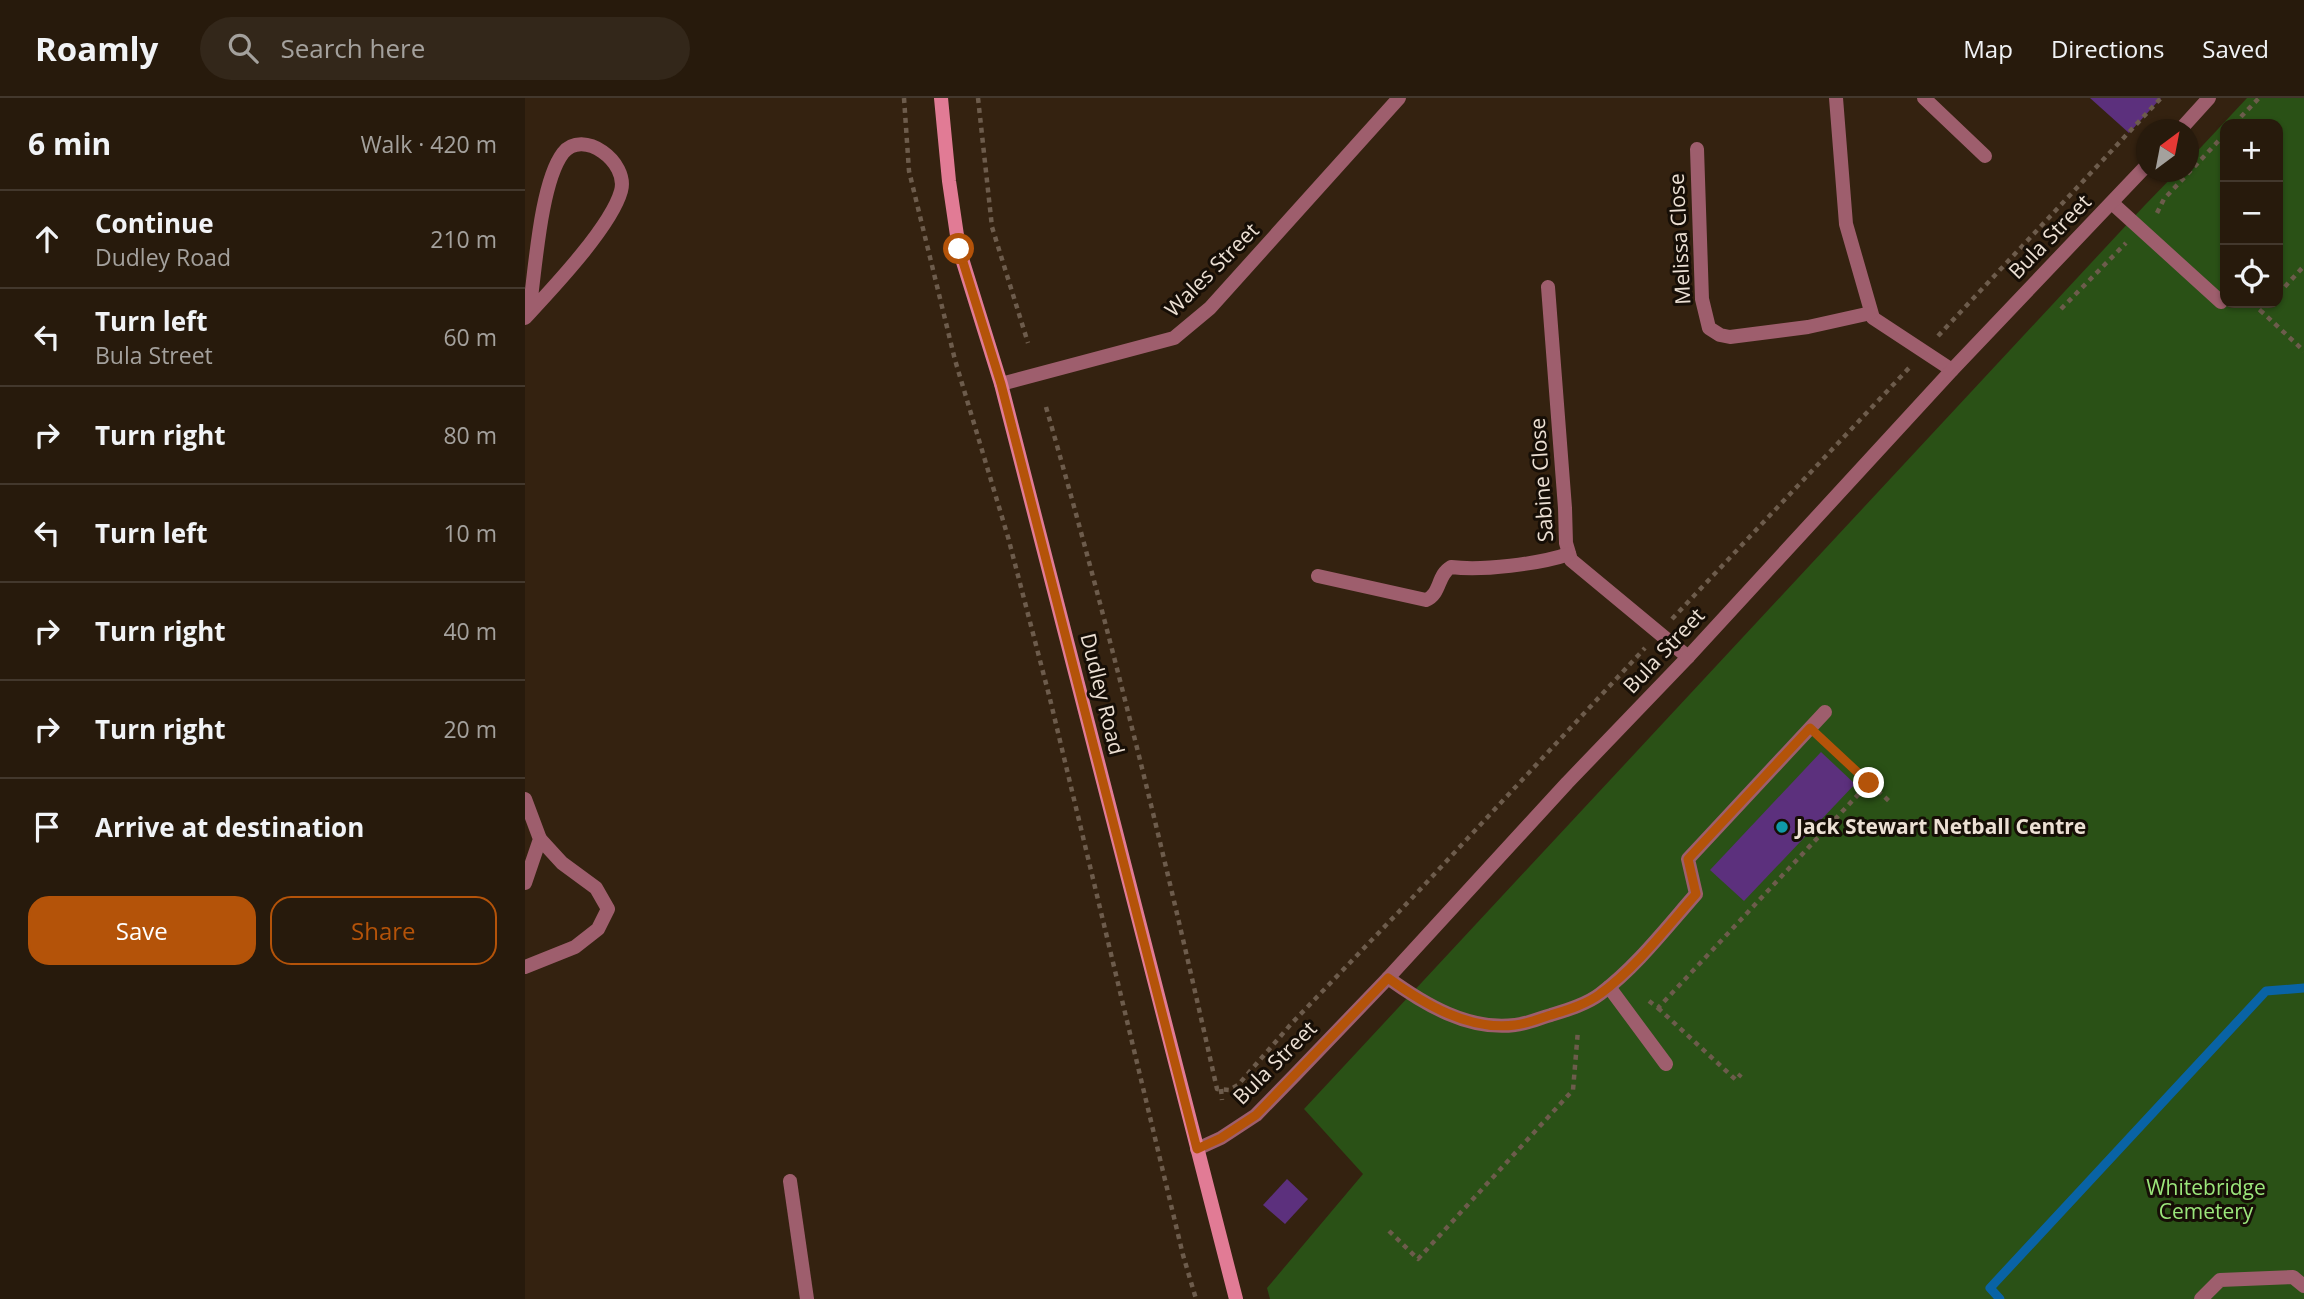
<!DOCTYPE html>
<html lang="en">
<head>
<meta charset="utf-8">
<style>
  :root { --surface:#271a0c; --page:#33271a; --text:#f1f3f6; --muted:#a4a19d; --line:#43382d; --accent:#b45309 }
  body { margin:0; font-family:"Open Sans",sans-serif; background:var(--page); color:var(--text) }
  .controls { position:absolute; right:21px; top:21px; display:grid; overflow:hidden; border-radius:14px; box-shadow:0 2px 5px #0004 }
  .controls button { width:63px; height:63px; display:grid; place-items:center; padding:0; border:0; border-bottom:2px solid var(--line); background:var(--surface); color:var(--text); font:35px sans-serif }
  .compass { position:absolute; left:1611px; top:21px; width:63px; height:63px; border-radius:50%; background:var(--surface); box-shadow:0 2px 5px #0004; rotate:32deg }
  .stop { position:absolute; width:21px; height:21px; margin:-16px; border:5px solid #b45309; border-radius:50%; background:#fff }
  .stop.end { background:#b45309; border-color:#fff; box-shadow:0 2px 7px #0008 }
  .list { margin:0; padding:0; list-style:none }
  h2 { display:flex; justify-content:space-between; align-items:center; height:91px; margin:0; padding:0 28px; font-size:30px }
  h2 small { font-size:23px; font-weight:400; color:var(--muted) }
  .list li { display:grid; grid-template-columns:46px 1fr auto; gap:21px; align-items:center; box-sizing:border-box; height:98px; padding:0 28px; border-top:2px solid var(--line) }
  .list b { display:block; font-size:26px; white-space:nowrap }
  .list p { margin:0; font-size:23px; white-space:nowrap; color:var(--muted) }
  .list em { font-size:23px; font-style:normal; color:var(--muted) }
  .actions { display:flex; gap:14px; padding:21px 28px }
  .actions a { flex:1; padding:16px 0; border:2px solid var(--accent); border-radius:21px; text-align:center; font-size:24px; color:var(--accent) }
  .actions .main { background:var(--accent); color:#fff }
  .icon { flex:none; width:38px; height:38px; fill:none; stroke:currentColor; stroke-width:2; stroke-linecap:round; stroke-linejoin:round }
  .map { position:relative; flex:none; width:1779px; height:1201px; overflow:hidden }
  header { display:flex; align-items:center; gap:42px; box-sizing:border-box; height:98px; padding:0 35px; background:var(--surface); border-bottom:2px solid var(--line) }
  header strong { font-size:33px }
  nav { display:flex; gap:38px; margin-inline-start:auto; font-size:24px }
  .search { width:490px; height:63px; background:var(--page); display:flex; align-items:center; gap:18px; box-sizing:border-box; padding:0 24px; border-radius:38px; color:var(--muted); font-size:26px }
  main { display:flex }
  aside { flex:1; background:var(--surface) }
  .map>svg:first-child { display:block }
</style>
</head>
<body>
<header>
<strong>Roamly</strong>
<div class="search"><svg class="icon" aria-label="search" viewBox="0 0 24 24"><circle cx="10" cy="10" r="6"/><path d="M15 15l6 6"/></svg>Search here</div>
<nav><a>Map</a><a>Directions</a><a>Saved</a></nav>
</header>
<main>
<aside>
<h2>6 min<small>Walk · 420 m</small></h2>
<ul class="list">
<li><svg class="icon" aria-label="ahead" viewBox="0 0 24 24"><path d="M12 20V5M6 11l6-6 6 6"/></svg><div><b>Continue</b><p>Dudley Road</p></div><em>210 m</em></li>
<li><svg class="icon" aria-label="left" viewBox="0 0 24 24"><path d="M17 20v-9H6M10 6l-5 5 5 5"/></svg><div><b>Turn left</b><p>Bula Street</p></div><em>60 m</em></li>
<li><svg class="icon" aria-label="right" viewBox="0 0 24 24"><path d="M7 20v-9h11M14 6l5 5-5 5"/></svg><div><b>Turn right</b></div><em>80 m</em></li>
<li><svg class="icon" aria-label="left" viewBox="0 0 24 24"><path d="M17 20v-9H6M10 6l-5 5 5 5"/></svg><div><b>Turn left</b></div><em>10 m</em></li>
<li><svg class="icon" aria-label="right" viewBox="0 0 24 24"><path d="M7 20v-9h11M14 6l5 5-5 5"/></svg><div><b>Turn right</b></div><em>40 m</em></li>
<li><svg class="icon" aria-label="right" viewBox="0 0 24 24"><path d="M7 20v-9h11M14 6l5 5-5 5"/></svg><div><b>Turn right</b></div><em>20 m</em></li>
<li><svg class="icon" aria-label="arrive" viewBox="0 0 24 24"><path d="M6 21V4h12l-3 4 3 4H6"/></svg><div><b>Arrive at destination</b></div></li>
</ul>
<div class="actions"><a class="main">Save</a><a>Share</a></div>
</aside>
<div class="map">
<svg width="1779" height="1201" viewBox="0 0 1779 1201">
  <rect width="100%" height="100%" fill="#342210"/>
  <path fill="#2a5116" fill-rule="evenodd" d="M1722,0H1779V1201H745L742,1190L838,1076L779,1011L1620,107L1652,74H1664V62ZM1700,26H1753V205H1700Z"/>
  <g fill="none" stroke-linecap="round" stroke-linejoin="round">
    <polyline stroke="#0963a5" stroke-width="9" points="1475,1201 1465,1190 1741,893 1779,890"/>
  </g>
  <g fill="#5c307d">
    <polygon points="1565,0 1636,0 1604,35"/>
    <polygon points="1296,654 1330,686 1219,803 1185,772"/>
    <polygon points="762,1081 783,1101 760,1126 738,1107"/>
  </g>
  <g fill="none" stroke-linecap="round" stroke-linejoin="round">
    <g stroke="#6d5c4c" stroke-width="4.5" stroke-dasharray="5 5" stroke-linecap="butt">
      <polyline points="379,0 384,73 430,262 483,439 525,601 658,1157 671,1201"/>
      <polyline points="453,0 467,129 503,245"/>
      <polyline points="1709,26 1734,0"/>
      <polyline points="1632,115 1639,101 1700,36"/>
      <polyline points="1753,196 1779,168"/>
      <polyline points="1727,205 1736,213"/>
      <polyline points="1744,205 1736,213 1779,253"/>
      <polyline points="1536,211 1601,145"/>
      <polyline points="1413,238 1636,0"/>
      <path d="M521,309C586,535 641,762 692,991L704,992L713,987L767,925L889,798L1120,550"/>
      <polyline points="1147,521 1384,270"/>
      <polyline points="1301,645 1364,703"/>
      <polyline points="1124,903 1133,910 1344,685"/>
      <polyline points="1133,910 1211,982 1216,976"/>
      <polyline points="696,991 697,1002"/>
      <polyline points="864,1133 893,1161 1048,992 1053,932"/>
    </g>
    <g stroke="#9e5e6d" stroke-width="14">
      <polyline points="1587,105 1696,204"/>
      <path d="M863,880C899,906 943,933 990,927C1002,926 1015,920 1026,917C1042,912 1062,906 1075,896C1111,869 1141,830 1171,796L1163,761L1300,614"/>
      <polyline points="1084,889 1141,966"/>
      <polyline points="1676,1201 1695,1182 1768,1179 1779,1188"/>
    </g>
    <g stroke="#9e5e6d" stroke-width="14">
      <polyline points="1311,0 1321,126 1348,220 1427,272"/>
      <polyline points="1399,0 1460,58"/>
      <polyline points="1172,51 1177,201 1184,230 1195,237 1205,239 1283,229 1346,215"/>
      <polyline points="1023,189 1040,410 1041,445 1046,462 1163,559"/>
      <path d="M0,220C26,192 86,129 96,93C104,64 58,30 38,55C15,85 10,176 4,215"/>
      <polyline points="476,286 649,240 685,210 874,0"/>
      <path d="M793,478L901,502C916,496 912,477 926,469C957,473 1014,466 1044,456"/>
      <polyline points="0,701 15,741 0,785"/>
      <polyline points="0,869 50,849 73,831 83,811 71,790 37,765 15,741"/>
      <polyline points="265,1083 282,1201"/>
    </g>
    <g stroke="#9e5e6d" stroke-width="14">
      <polyline points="1655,32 1684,0"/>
      <polyline points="672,1051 696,1040 731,1017 770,977 863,880 1042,685 1163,559 1427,272 1622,67"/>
    </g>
    <polyline stroke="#e17b95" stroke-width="14" points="416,0 424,83 434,151 476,286 711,1201"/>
  </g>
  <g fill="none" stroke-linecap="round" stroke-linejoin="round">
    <path stroke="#b45309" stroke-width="9" d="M434,151L476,286L672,1051L696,1040L731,1017L863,880C899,906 944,933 990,927C1002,926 1015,920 1026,917C1042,912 1062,906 1075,896C1112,869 1141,830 1171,796L1163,761L1285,630L1344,685"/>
  </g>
  <circle fill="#0f9aa8" stroke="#160e06" stroke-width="2.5" cx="1257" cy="729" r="7"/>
  <g text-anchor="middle" stroke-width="6" stroke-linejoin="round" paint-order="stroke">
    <g font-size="21" fill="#ece0d4" stroke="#160e06">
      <text transform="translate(1525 139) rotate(-46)" y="7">Bula Street</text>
      <text transform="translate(1155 141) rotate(-93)" y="7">Melissa Close</text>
      <text transform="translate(687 172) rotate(-45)" y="7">Wales Street</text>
      <text transform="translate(1017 382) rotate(-94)" y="7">Sabine Close</text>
      <text transform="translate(1139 553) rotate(-47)" y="7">Bula Street</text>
      <text transform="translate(577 596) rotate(76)" y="7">Dudley Road</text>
      <text transform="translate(750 965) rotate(-45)" y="7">Bula Street</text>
    </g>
    <g font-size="21" font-weight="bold" fill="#ece0d4" stroke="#160e06" text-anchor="start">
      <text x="1271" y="736">Jack Stewart Netball Centre</text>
    </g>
    <g font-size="21" fill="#9be67b" stroke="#160e06">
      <text x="1681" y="1097">Whitebridge<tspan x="1681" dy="24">Cemetery</tspan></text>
    </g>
  </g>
</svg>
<div class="controls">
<button>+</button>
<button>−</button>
<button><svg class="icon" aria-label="locate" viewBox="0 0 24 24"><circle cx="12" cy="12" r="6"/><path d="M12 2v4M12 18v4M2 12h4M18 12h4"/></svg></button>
</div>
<svg class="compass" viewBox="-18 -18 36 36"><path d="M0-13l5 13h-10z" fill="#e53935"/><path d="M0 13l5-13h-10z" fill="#a4a19d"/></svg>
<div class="stop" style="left:434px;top:151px"></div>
<div class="stop end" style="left:1344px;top:685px"></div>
</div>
</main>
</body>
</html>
